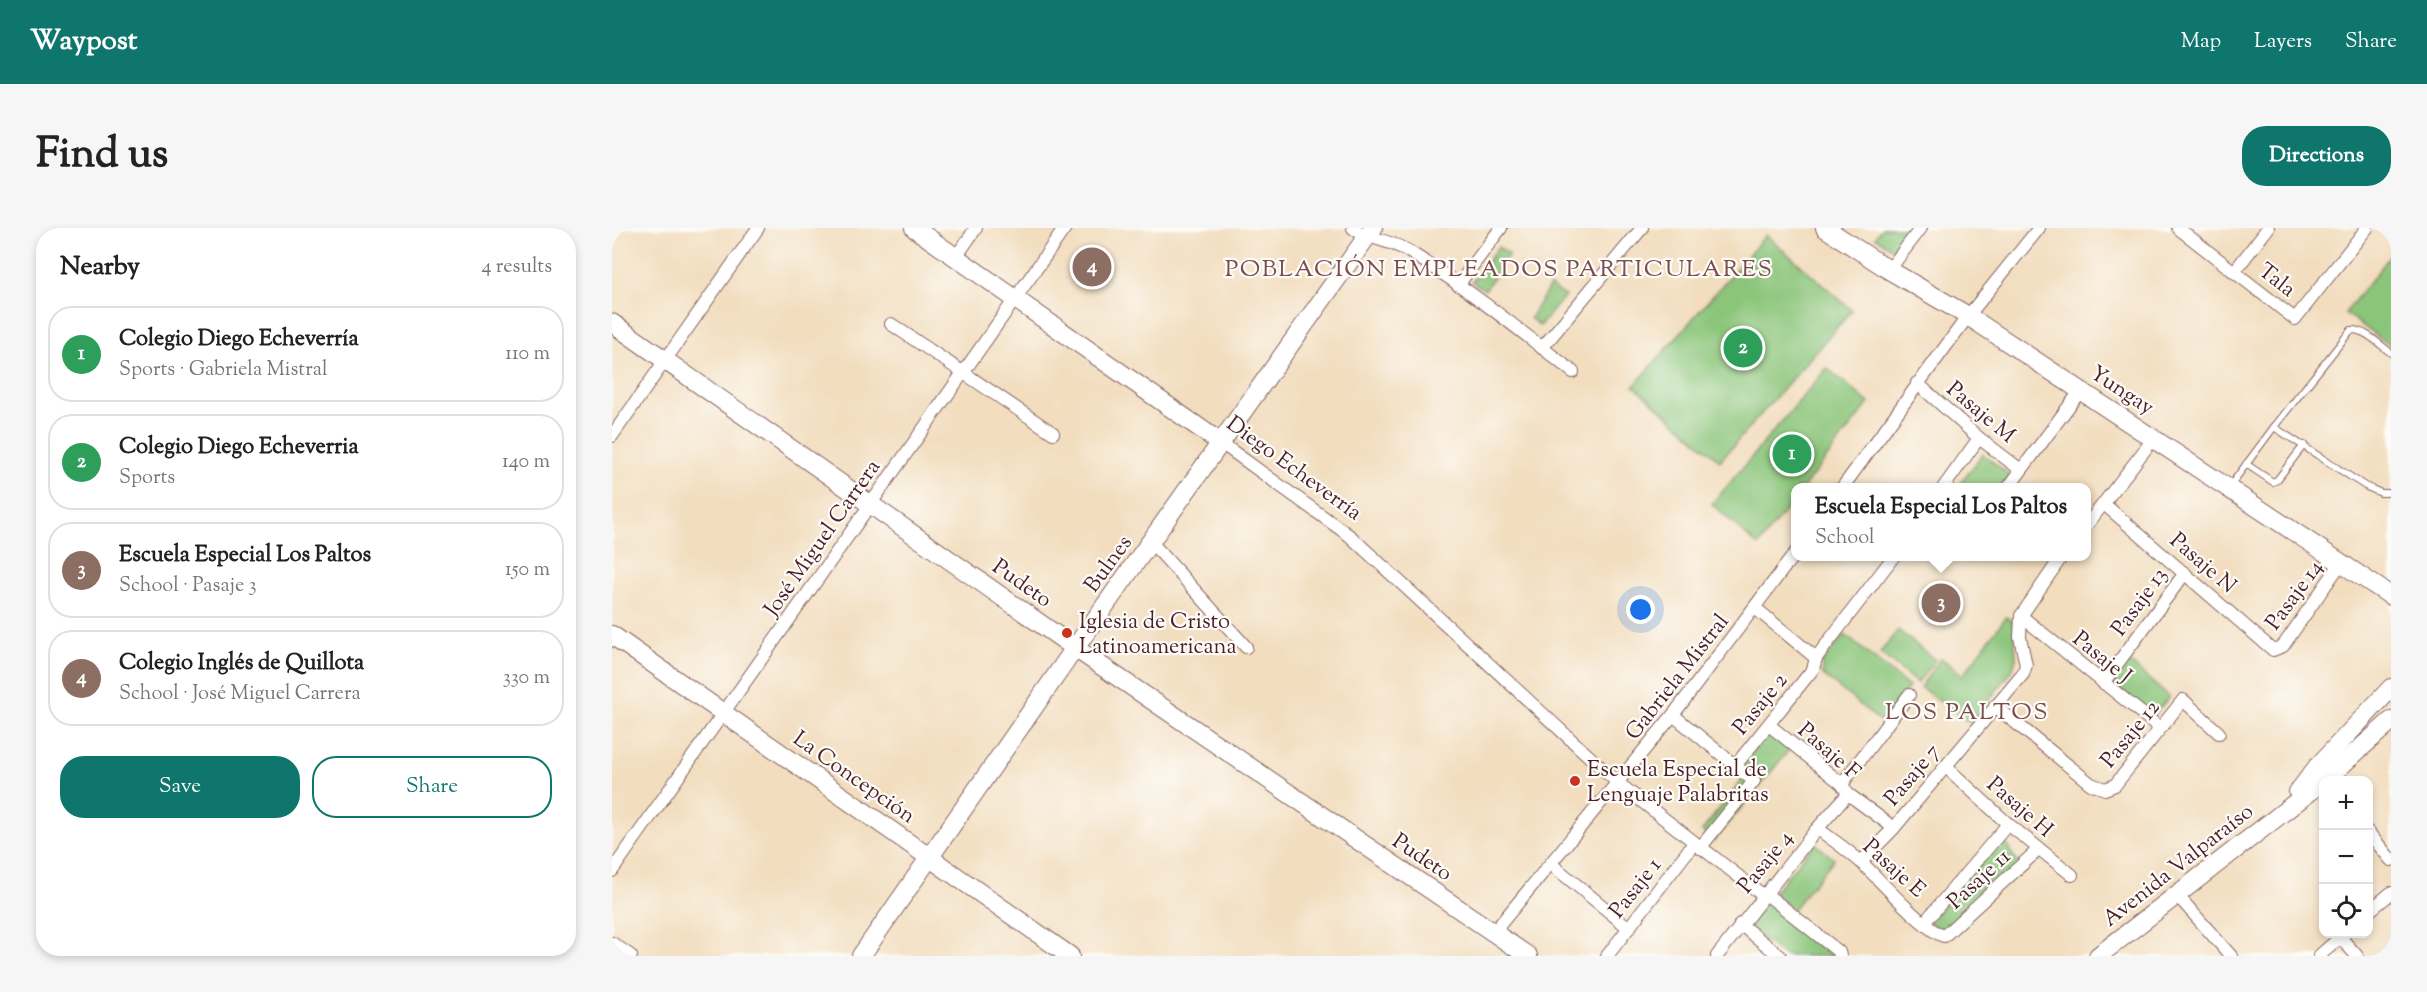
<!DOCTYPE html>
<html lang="en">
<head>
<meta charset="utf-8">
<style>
  :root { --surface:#fff; --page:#f6f6f6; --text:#222; --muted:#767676; --line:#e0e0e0; --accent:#0f766e }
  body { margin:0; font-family:"Sorts Mill Goudy",serif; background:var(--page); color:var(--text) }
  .controls { position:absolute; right:18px; bottom:18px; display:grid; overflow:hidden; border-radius:12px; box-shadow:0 3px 9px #0003 }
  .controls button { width:54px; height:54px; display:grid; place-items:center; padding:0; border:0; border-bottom:2px solid var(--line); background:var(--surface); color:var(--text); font:30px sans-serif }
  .you { position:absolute; left:1029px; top:382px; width:21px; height:21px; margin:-15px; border:4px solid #fff; border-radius:50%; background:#1a73e8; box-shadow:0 0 0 9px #1a73e833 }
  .badge { display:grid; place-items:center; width:39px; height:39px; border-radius:50%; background:var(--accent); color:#fff; font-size:20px; font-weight:700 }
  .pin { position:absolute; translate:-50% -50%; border:3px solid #fff; box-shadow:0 2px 6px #0006 }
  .popup { position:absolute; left:1179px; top:255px; width:300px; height:78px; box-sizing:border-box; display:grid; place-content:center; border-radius:12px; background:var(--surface); filter:drop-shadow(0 2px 4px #0005); font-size:20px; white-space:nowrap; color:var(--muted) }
  .popup b { font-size:22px; color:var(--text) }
  .popup::after { content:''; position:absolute; left:50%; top:100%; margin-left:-12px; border:12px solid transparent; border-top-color:var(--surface) }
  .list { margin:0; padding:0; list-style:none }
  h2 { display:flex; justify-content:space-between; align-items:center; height:78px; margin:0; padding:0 24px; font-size:26px }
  h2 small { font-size:20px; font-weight:400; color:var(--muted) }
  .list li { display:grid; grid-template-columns:39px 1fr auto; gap:18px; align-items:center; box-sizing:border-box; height:96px; margin:0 12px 12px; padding:0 12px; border:2px solid var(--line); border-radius:24px }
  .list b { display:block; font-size:22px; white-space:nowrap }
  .list p { margin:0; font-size:20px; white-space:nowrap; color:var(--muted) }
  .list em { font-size:20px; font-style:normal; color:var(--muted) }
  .actions { display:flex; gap:12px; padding:18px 24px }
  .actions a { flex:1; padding:14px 0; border:2px solid var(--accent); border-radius:24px; text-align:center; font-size:21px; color:var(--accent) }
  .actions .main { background:var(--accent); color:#fff }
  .icon { flex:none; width:33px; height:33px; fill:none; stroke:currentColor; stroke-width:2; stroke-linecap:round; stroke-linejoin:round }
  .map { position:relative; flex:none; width:1779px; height:728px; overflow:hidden; border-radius:24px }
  header { display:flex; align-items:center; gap:36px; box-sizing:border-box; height:84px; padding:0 30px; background:var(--accent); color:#fff }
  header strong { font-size:28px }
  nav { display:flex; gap:33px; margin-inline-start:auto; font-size:21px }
  .intro { display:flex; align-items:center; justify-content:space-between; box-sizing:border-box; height:144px; padding:0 36px }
  h1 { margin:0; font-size:42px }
  .button { padding:15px 27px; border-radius:24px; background:var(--accent); color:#fff; font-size:21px; font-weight:700 }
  main { display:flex; gap:36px; padding:0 36px }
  aside { flex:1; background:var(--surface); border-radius:24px; box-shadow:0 3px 9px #0003 }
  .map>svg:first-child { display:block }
</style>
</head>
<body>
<header>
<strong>Waypost</strong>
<nav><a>Map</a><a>Layers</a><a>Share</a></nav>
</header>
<div class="intro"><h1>Find us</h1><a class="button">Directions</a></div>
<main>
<aside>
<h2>Nearby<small>4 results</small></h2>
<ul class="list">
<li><span class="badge" style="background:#2e9e5b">1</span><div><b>Colegio Diego Echeverría</b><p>Sports · Gabriela Mistral</p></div><em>110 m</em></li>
<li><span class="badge" style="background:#2e9e5b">2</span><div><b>Colegio Diego Echeverria</b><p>Sports</p></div><em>140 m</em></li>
<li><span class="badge" style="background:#8d6e63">3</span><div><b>Escuela Especial Los Paltos</b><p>School · Pasaje 3</p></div><em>150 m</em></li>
<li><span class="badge" style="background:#8d6e63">4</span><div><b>Colegio Inglés de Quillota</b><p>School · José Miguel Carrera</p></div><em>330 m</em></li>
</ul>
<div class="actions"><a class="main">Save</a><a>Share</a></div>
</aside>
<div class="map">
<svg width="1779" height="728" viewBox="0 0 1779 728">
  <rect width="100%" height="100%" fill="#fdfcf7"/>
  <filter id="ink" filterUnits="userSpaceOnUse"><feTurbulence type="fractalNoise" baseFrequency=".0167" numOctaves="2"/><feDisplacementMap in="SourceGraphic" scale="12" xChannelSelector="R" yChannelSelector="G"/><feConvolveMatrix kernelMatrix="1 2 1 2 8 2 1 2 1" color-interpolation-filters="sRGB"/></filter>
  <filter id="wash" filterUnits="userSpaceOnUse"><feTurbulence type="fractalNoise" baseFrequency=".008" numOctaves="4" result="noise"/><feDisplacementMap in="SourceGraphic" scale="24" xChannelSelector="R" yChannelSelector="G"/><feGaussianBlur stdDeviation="1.35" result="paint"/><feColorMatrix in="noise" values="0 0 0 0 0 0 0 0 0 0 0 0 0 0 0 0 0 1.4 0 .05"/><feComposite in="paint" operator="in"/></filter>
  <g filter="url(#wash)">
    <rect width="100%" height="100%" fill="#f2ddbe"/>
    <g fill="#8bc57a" stroke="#6a7252" stroke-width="1.5">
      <polygon points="1270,0 1298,0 1282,22 1263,9"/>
      <polygon points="1154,7 1240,82 1108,233 1022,158"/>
      <polygon points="886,19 897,26 873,62 860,54"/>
      <polygon points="1779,27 1779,118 1733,85"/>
      <polygon points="938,58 953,68 928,98 918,90"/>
      <polygon points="1215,140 1257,175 1192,259 1184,260 1183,270 1146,318 1100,276"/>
      <polygon points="1371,226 1405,253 1400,259 1345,260"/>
      <polygon points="1394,389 1402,395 1404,431 1400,443 1358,495 1308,459 1329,430 1351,447"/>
      <polygon points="1286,402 1323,432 1305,455 1268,425"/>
      <polygon points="1233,407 1297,459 1269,494 1210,446 1210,434"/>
      <polygon points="1514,431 1557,469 1541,488 1497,453"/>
      <polygon points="1156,505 1177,522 1102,613 1090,603 1136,544 1130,538"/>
      <polygon points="1389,609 1407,637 1332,705 1317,694"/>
      <polygon points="1203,615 1222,631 1181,681 1161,665"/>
      <polygon points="1156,671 1224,728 1172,728 1133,697"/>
    </g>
  </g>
  <g filter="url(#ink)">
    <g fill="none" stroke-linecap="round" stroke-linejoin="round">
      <g stroke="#85625e" stroke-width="8">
        <g id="lane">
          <polyline points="1662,199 1753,258 1769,265 1779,265"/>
          <polyline points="1634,236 1661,254 1665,252 1692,217"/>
          <path d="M1618,258L1662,199L1739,102C1753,101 1768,117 1779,125"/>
        </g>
      </g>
      <g stroke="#85625e" stroke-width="14">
        <g id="street">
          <path d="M741,0C758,12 778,12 796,23C854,59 908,102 961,144"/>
          <polyline points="1566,0 1683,91 1755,0"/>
          <polyline points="344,29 364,0"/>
          <polyline points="1277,42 1309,0"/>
          <polyline points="1622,44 1656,0"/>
          <polyline points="846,57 889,0"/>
          <polyline points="279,96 441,205"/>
          <polyline points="930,120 1030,0"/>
          <polyline points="1305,155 1367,210 1409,242"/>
          <polyline points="0,208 146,0"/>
          <polyline points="609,215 738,308 1006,555 1152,668 1158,669 1227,724 1228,728"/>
          <polyline points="1230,260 1356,88 1427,0"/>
          <polyline points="1331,260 1367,210"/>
          <polyline points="1396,260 1469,162"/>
          <polyline points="1492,276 1661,422 1671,418 1729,335"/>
          <polyline points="1474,298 1542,210"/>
          <polyline points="539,314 634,419"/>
          <polyline points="1409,388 1548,500"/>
          <polyline points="1409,388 1450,328"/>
          <polyline points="1204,430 1282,328"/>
          <polyline points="1491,455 1573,345"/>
          <polyline points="1383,478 1479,556 1493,561 1503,557 1571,472 1607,505"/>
          <polyline points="1061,487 1142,553 1088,620"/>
          <polyline points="1157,497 1230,556 1236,566 1282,600"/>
          <polyline points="1123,538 1201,441 1204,430 1143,380"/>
          <polyline points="1333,538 1396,596 1460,647"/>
          <polyline points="1230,556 1297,467"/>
          <path d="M1204,602L1210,604C1224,614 1238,624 1251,636C1267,651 1314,704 1332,708L1427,621"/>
          <polyline points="1756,604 1779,632"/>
          <polyline points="1249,634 1282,600 1411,446 1414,437 1408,409 1409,388"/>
          <polyline points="939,636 1017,700"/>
          <polyline points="0,643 453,0"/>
          <polyline points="1566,668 1619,728"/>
          <polyline points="1756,684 1779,665"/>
          <polyline points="1312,695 1396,596"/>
          <polyline points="1128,696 1168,728"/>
          <polyline points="881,705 1061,487 1184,324"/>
          <polyline points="1728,709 1745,728"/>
          <polyline points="0,715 19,728"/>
          <polyline points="995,728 1082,615"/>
          <polyline points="1105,728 1204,602 1236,566"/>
          <polyline points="1707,728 1732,706"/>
        </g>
      </g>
      <g stroke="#85625e" stroke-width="20">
        <g id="secondary">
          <polyline points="302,0 609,215"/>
          <polyline points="1213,0 1277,42 1356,88 1779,368"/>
          <polyline points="0,95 463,420 916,728"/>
          <polyline points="0,407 458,728"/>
          <polyline points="1686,564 1705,539 1779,460"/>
          <polyline points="249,728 463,420 761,0"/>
          <polyline points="1486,728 1714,551 1779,493"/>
        </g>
      </g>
      <use href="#lane" stroke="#fff" stroke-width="6"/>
      <use href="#street" stroke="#fff" stroke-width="12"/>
      <use href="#secondary" stroke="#fff" stroke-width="18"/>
    </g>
  </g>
  <g fill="#c8321e" stroke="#fdfcf7" stroke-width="2">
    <circle cx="455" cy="405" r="6"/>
    <circle cx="963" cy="553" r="6"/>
  </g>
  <g text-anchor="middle" stroke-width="4.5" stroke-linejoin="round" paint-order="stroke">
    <g font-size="22" fill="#4a1f2b" stroke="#fdfcf7">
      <text transform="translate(1666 51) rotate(38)" y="8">Tala</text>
      <text transform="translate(1511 161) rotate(33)" y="8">Yungay</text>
      <text transform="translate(1370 183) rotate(40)" y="8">Pasaje M</text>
      <text transform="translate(683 239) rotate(36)" y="8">Diego Echeverría</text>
      <text transform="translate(209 309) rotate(-55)" y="8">José Miguel Carrera</text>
      <text transform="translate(1592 334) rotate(41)" y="8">Pasaje N</text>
      <text transform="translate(495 335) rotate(-54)" y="8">Bulnes</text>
      <text transform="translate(411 354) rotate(35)" y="8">Pudeto</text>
      <text transform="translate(1681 366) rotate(-54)" y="8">Pasaje 14</text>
      <text transform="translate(1526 373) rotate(-54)" y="8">Pasaje 13</text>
      <text transform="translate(1491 428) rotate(39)" y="8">Pasaje J</text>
      <text transform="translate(1064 448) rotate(-52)" y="8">Gabriela Mistral</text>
      <text transform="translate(1147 475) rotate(-51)" y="8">Pasaje 2</text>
      <text transform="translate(1517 505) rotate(-51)" y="8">Pasaje 12</text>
      <text transform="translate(1218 522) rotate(41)" y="8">Pasaje F</text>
      <text transform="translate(1299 546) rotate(-50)" y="8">Pasaje 7</text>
      <text transform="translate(243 548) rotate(35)" y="8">La Concepción</text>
      <text transform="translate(1409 578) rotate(41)" y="8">Pasaje H</text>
      <text transform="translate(811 628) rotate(34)" y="8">Pudeto</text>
      <text transform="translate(1152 633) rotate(-51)" y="8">Pasaje 4</text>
      <text transform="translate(1565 636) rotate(-38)" y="8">Avenida Valparaíso</text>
      <text transform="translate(1283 639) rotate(42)" y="8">Pasaje E</text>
      <text transform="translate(1366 650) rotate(-43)" y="8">Pasaje 11</text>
      <text transform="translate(1022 659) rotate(-52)" y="8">Pasaje 1</text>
    </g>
    <g font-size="22" fill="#4a1f2b" stroke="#fdfcf7" text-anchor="start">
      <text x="467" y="400">Iglesia de Cristo<tspan x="467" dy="25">Latinoamericana</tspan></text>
      <text x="975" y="548">Escuela Especial de<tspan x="975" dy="25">Lenguaje Palabritas</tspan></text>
    </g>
    <g font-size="24" letter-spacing="1.5" fill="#7b4d52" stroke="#fdfcf7">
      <text x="887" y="48">POBLACIÓN EMPLEADOS PARTICULARES</text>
      <text x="1355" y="491">LOS PALTOS</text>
    </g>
  </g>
</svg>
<div class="controls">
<button>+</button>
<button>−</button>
<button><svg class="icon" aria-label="locate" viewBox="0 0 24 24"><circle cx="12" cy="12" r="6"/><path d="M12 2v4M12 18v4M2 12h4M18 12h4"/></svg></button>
</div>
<div class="you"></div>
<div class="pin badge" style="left:1180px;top:226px;background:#2e9e5b">1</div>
<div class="pin badge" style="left:1131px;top:120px;background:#2e9e5b">2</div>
<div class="pin badge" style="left:1329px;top:375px;background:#8d6e63">3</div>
<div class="popup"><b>Escuela Especial Los Paltos</b>School</div>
<div class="pin badge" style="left:480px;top:39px;background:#8d6e63">4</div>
</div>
</main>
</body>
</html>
